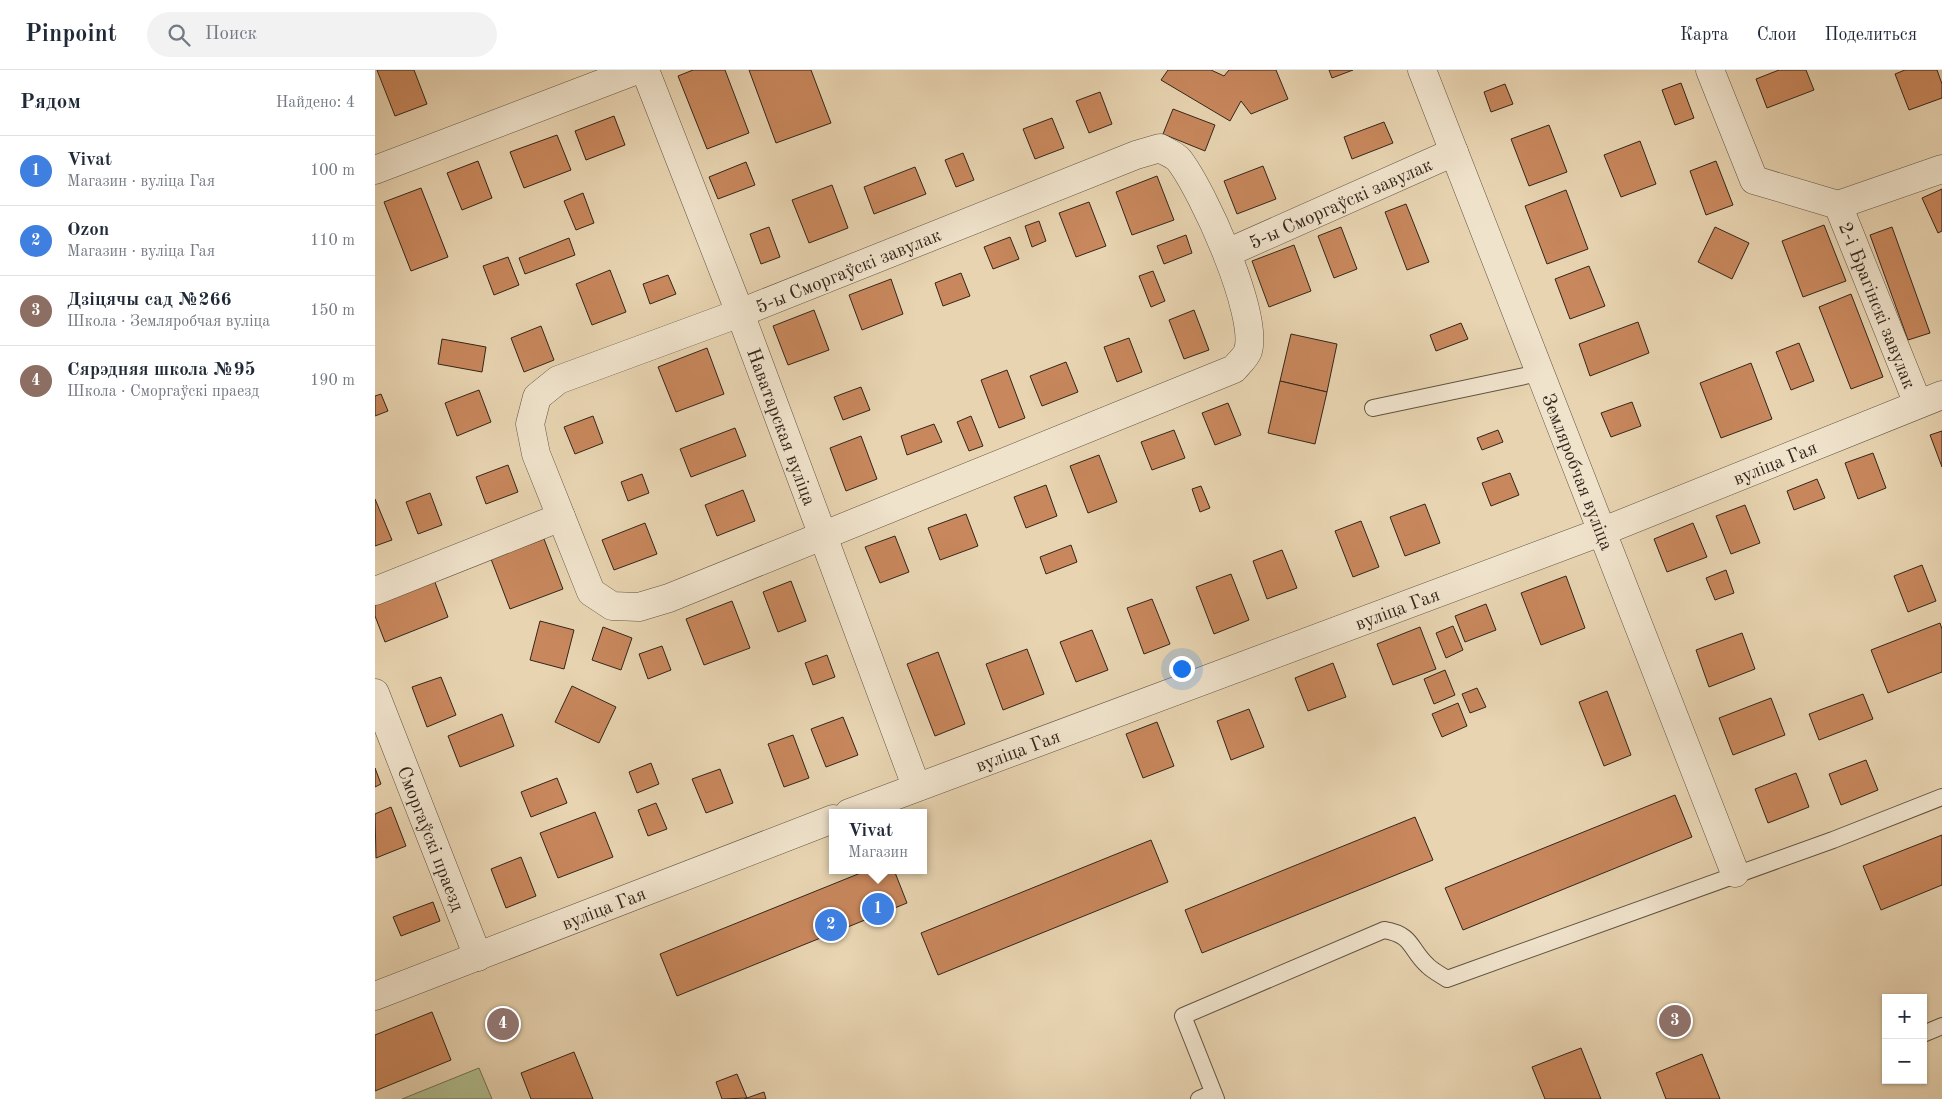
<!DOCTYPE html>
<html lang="ru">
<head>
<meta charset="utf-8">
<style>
  :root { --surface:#fff; --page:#f2f2f3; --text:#1f2937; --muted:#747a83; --line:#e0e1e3; --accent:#1a73e8 }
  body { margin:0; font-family:"Old Standard TT",serif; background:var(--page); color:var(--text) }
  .controls { position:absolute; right:15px; bottom:15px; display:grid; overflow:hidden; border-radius:0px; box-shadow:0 1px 4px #0004 }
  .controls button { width:45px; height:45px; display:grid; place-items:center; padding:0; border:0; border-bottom:1px solid var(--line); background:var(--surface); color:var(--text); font:25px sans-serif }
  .you { position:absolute; left:806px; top:598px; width:18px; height:18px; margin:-12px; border:4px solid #fff; border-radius:50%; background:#1a73e8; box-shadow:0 0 0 8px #1a73e833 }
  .badge { display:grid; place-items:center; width:32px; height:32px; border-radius:50%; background:var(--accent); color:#fff; font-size:16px; font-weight:700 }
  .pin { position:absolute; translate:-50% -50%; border:2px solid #fff; box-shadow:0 1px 5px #0006 }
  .popup { position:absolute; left:454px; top:739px; width:98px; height:65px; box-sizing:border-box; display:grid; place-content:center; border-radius:0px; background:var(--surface); filter:drop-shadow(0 1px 4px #0005); font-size:16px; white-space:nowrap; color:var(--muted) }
  .popup b { font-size:19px; color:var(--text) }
  .popup::after { content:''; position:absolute; left:50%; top:100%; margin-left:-10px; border:10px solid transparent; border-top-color:var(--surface) }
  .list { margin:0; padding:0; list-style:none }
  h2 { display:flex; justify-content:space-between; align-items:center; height:65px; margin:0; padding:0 20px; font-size:21px }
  h2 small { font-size:16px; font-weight:400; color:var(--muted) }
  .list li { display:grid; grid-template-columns:32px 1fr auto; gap:15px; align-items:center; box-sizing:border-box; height:70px; padding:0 20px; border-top:1px solid var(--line) }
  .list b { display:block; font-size:19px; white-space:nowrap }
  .list p { margin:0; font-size:16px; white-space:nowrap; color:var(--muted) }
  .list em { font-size:16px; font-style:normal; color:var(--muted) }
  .icon { flex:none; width:28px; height:28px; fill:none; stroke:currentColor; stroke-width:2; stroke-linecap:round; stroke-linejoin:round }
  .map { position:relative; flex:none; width:1567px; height:1029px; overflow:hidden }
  header { display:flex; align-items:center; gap:30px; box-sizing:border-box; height:70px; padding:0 25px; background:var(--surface); border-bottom:1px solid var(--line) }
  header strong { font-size:24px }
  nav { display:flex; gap:28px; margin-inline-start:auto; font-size:18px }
  .search { width:350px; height:45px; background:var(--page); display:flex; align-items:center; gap:12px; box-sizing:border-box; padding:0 18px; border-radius:28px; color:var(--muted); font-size:19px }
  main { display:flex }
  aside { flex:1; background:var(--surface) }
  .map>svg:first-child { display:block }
</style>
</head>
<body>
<header>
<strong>Pinpoint</strong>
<div class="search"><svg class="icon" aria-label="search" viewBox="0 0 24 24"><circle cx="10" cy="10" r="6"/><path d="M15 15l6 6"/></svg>Поиск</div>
<nav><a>Карта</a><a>Слои</a><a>Поделиться</a></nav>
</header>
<main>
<aside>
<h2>Рядом<small>Найдено: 4</small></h2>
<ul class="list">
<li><span class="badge" style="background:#3f7fe0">1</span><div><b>Vivat</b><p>Магазин · вуліца Гая</p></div><em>100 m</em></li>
<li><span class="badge" style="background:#3f7fe0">2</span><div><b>Ozon</b><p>Магазин · вуліца Гая</p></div><em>110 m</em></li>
<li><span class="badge" style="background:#8d6e63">3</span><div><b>Дзіцячы сад №266</b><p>Школа · Земляробчая вуліца</p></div><em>150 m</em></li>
<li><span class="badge" style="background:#8d6e63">4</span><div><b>Сярэдняя школа №95</b><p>Школа · Сморгаўскі праезд</p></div><em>190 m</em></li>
</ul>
</aside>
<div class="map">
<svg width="1567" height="1029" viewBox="0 0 1567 1029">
  <rect width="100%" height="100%" fill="#e8d4b1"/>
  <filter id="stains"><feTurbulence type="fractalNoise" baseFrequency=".004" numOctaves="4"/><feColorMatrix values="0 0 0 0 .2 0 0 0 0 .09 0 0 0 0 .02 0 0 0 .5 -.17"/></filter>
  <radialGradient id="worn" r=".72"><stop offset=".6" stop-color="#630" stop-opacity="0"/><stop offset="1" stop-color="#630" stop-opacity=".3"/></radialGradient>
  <polygon fill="#b1be8f" stroke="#727256" points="104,998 117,1029 27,1029"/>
  <g fill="#c8875c" stroke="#33261c">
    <polygon points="2,0 39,0 52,34 20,46"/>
    <polygon points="318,0 350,0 374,63 332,79 303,6"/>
    <polygon points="374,0 436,0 456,53 401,73"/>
    <polygon points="793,0 836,0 849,6 854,0 901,0 913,29 876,44 866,31 855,51 786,10"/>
    <polygon points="954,0 978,0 957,8"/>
    <polygon points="1404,0 1431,0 1439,20 1392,38 1381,9"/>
    <polygon points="1530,0 1562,0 1567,14 1567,28 1534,40 1520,4"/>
    <polygon points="1306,13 1319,48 1300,55 1287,20"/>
    <polygon points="1130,14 1138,34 1116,42 1109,22"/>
    <polygon points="725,22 737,54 714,63 701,31"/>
    <polygon points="798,39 840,55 830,81 788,64"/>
    <polygon points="239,46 250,75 211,90 200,61"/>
    <polygon points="677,48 689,78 660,89 648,59"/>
    <polygon points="1009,52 1018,73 977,89 969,67"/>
    <polygon points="1174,55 1192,102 1154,116 1136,69"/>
    <polygon points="182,65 196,100 149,118 135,82"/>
    <polygon points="1265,71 1281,114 1246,127 1229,85"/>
    <polygon points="588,83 599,110 581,117 570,90"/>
    <polygon points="103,91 117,128 87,140 72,103"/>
    <polygon points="1341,91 1358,135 1331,145 1315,101"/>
    <polygon points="371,92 380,115 343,129 334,107"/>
    <polygon points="888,96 901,129 862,144 849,111"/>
    <polygon points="540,97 551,124 499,144 489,117"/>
    <polygon points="782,106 799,150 757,165 741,122"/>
    <polygon points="457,115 473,158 434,173 417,130"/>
    <polygon points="46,118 73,187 36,201 9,132"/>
    <polygon points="1567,119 1567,161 1563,163 1547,128"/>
    <polygon points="1191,120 1213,179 1172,194 1150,136"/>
    <polygon points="208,123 219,153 201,160 189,131"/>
    <polygon points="714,132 731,176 701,187 684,143"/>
    <polygon points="1031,134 1054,192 1032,200 1010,142"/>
    <polygon points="664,151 671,171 657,177 650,156"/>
    <polygon points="1449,155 1471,211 1428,227 1407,171"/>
    <polygon points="394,157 405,187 386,194 375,164"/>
    <polygon points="966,157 982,199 959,208 943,166"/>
    <polygon points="1340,157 1374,173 1357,209 1323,192"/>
    <polygon points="1517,157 1555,263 1533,270 1495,165"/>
    <polygon points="811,165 817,183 789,194 782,176"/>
    <polygon points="635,167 644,189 618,199 609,177"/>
    <polygon points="194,168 200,185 150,204 144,188"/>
    <polygon points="919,175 936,221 894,237 877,191"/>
    <polygon points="133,187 144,215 119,225 108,196"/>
    <polygon points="1214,196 1230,236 1195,249 1180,209"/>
    <polygon points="235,200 251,242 217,255 201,214"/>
    <polygon points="778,201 790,231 776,237 764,206"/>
    <polygon points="586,203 595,226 568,236 560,213"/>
    <polygon points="293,205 301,224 275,234 268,214"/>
    <polygon points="516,209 528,244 487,260 474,225"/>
    <polygon points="1476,224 1508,307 1476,319 1444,237"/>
    <polygon points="439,240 454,280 413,295 398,256"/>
    <polygon points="819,240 834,280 809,289 794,250"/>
    <polygon points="1263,252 1274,283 1215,306 1204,274"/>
    <polygon points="1086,253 1093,269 1061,281 1055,265"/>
    <polygon points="166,256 179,290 149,302 136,268"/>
    <polygon points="916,264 962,274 952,322 905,311"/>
    <polygon points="754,268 767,302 742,312 729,277"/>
    <polygon points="67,269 111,277 107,302 63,294"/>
    <polygon points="1424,273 1439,311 1416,320 1401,282"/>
    <polygon points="332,278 349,324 301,342 283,297"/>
    <polygon points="691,292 703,322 667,336 655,306"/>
    <polygon points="1376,293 1397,349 1346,368 1325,313"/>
    <polygon points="632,300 650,348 624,358 606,310"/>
    <polygon points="905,311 952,322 940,374 893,363"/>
    <polygon points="486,317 495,340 468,350 459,327"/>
    <polygon points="104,320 116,352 82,366 70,333"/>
    <polygon points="6,324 13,341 0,346 0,326"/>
    <polygon points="1257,332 1266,356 1236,367 1226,343"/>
    <polygon points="853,333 866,365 840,375 827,343"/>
    <polygon points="218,346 228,373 200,384 189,357"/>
    <polygon points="596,346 608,376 594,381 582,352"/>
    <polygon points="559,354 567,372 532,385 526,366"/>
    <polygon points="360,358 371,386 316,407 305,379"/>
    <polygon points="799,360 810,388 777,400 766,372"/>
    <polygon points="1123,360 1128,372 1107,380 1102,368"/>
    <polygon points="1567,361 1567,397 1555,365"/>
    <polygon points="486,366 502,409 471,421 455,378"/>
    <polygon points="1498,383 1511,418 1483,429 1470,393"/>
    <polygon points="724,385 742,432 713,443 695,396"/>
    <polygon points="133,395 143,422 111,434 101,407"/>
    <polygon points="1135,403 1144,425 1116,436 1107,413"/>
    <polygon points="267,404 274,423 253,431 246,412"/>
    <polygon points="1442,409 1450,428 1419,440 1412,421"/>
    <polygon points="671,415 682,446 651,458 639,427"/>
    <polygon points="826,416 835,438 825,442 817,419"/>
    <polygon points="368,420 380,451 342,466 330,435"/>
    <polygon points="55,423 67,455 43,464 31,432"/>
    <polygon points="0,429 17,470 0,476"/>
    <polygon points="1050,434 1065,473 1030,486 1015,447"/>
    <polygon points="1370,435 1385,473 1356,484 1341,446"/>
    <polygon points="591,444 603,476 565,490 553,458"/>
    <polygon points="986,451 1004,497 978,507 960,461"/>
    <polygon points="270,453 282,484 239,500 227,470"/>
    <polygon points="1318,453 1332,487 1292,502 1279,469"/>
    <polygon points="520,466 534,502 505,513 490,477"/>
    <polygon points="169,469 188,519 135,539 116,489"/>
    <polygon points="696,475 702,492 671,504 665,487"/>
    <polygon points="907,480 922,518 892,529 878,491"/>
    <polygon points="1547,495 1561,531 1533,542 1519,506"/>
    <polygon points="1351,500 1359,523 1340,530 1331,508"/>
    <polygon points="856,504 874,550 839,564 821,517"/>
    <polygon points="1191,506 1210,558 1166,575 1146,523"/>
    <polygon points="58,507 73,547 10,572 0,546 0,529"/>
    <polygon points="416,511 431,551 403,562 388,522"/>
    <polygon points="777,529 795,574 769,584 752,538"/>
    <polygon points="357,531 375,578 329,595 311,549"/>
    <polygon points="1111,534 1121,560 1090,572 1080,546"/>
    <polygon points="165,551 199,560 189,599 155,590"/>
    <polygon points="1565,553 1567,559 1567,602 1513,623 1496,580"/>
    <polygon points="1078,556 1088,580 1071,588 1061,563"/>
    <polygon points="228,557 257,568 246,600 217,590"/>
    <polygon points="1045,557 1061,599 1018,615 1002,574"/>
    <polygon points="717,560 733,600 701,612 685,572"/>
    <polygon points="1367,563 1380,599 1334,617 1321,580"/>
    <polygon points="287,576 296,600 273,609 264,584"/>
    <polygon points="652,579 669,624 628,640 611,594"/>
    <polygon points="563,582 590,654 560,666 532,594"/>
    <polygon points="452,585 460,607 438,615 430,593"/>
    <polygon points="958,593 971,627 933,641 920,608"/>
    <polygon points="1070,600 1080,625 1059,634 1049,609"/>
    <polygon points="66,607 81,645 52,657 37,617"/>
    <polygon points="197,616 241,637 224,673 180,652"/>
    <polygon points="1102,618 1111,637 1095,643 1087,624"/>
    <polygon points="1232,621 1256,685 1229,696 1204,632"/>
    <polygon points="1488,624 1498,649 1444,670 1434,644"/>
    <polygon points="1396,628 1410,665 1358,685 1344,648"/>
    <polygon points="1083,633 1092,656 1067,667 1057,644"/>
    <polygon points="874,639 889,677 856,690 842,651"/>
    <polygon points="127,644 139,676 85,697 73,666"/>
    <polygon points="468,647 483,685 451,697 436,659"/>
    <polygon points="782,652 799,696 768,708 751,664"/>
    <polygon points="418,665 434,708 409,717 393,674"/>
    <polygon points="1491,690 1503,720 1466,735 1454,704"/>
    <polygon points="276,693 284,714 262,723 254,702"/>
    <polygon points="0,698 6,714 0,717"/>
    <polygon points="345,699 358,733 331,743 317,709"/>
    <polygon points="1421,703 1434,737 1393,753 1380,719"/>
    <polygon points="182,708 192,733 156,747 146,722"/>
    <polygon points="1300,725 1317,767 1088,860 1070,818"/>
    <polygon points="281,733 292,759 273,766 263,740"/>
    <polygon points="16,737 31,776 1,788 0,744"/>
    <polygon points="220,742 238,787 183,808 165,763"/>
    <polygon points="1040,747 1058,790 827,883 810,840"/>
    <polygon points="1567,765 1567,815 1506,840 1488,796"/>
    <polygon points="776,770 793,812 563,905 546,863"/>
    <polygon points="146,787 161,826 131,838 116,799"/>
    <polygon points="493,800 519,800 532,833 302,926 285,884"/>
    <polygon points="58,832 65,851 26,866 18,847"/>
    <polygon points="57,942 76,990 0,1021 0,965"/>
    <polygon points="1206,978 1226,1029 1170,1029 1157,997"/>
    <polygon points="199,982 218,1029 156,1029 146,1003"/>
    <polygon points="1327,984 1345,1029 1291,1029 1281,1003"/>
    <polygon points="362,1004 372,1028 347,1029 341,1012"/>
    <polygon points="389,1022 391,1029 369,1029 372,1028"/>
  </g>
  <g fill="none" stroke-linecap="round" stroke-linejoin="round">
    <g stroke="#605241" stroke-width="18">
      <g id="service">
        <polyline points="998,338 1164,303"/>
        <polyline points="1548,964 1567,956"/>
        <polyline points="824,1029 838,1023"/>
        <path d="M841,1029L808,946L1009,860C1039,865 1034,879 1053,896C1058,901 1066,905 1072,909L1458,770L1567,727"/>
      </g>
    </g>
    <g stroke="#605241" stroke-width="29">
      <g id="minor">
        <path id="s1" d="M270,0L365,243L541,716"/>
        <path id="s2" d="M1047,0L1360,803"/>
        <path id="s3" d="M1335,0L1379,110L1463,135L1543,334"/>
        <path d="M785,78C791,82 800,85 804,90C828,121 884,244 873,281C871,287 863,294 859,299L294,528L264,537L237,536L216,522L161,384L155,354L162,327L183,310L365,243L761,85Z"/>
        <polyline points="0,100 262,0"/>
        <polyline points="1463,135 1567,99"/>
        <path id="s4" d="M852,183L1079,82"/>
        <polyline points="0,521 186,447"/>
        <path id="s5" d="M0,623L103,887"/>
        <path id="s6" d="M474,743L1226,462L1567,325"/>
        <path id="s7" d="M0,926L458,749"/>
      </g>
    </g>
    <use href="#service" stroke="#f0e3cc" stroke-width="16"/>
    <use href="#minor" stroke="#f0e3cc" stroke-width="28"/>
  </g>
  <g text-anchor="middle" stroke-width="4" stroke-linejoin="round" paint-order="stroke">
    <g font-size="19" fill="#33261c" stroke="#f0e3cc">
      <text dy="7" stroke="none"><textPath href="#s4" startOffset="124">5-ы Сморгаўскі завулак</textPath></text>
      <text transform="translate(473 200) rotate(-22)" y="7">5-ы Сморгаўскі завулак</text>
      <text dy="7" stroke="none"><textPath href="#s3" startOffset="314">2-і Брагінскі завулак</textPath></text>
      <text dy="7" stroke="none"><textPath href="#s1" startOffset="382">Наватарская вуліца</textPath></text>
      <text dy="7" stroke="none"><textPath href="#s6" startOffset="990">вуліца Гая</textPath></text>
      <text dy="7" stroke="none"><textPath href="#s2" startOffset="431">Земляробчая вуліца</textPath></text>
      <text dy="7" stroke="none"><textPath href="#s6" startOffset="585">вуліца Гая</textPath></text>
      <text dy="7" stroke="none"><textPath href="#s6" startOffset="180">вуліца Гая</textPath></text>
      <text dy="7" stroke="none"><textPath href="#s5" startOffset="156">Сморгаўскі праезд</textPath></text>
      <text dy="7" stroke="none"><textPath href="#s7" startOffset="245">вуліца Гая</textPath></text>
    </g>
  </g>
  <rect width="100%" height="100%" filter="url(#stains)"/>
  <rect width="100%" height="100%" fill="url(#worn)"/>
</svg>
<div class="controls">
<button>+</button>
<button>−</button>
</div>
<div class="you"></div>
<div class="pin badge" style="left:503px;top:839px;background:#3f7fe0">1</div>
<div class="popup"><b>Vivat</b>Магазин</div>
<div class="pin badge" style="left:456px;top:855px;background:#3f7fe0">2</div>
<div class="pin badge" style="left:1300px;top:951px;background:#8d6e63">3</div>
<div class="pin badge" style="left:128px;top:954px;background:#8d6e63">4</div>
</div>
</main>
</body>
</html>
